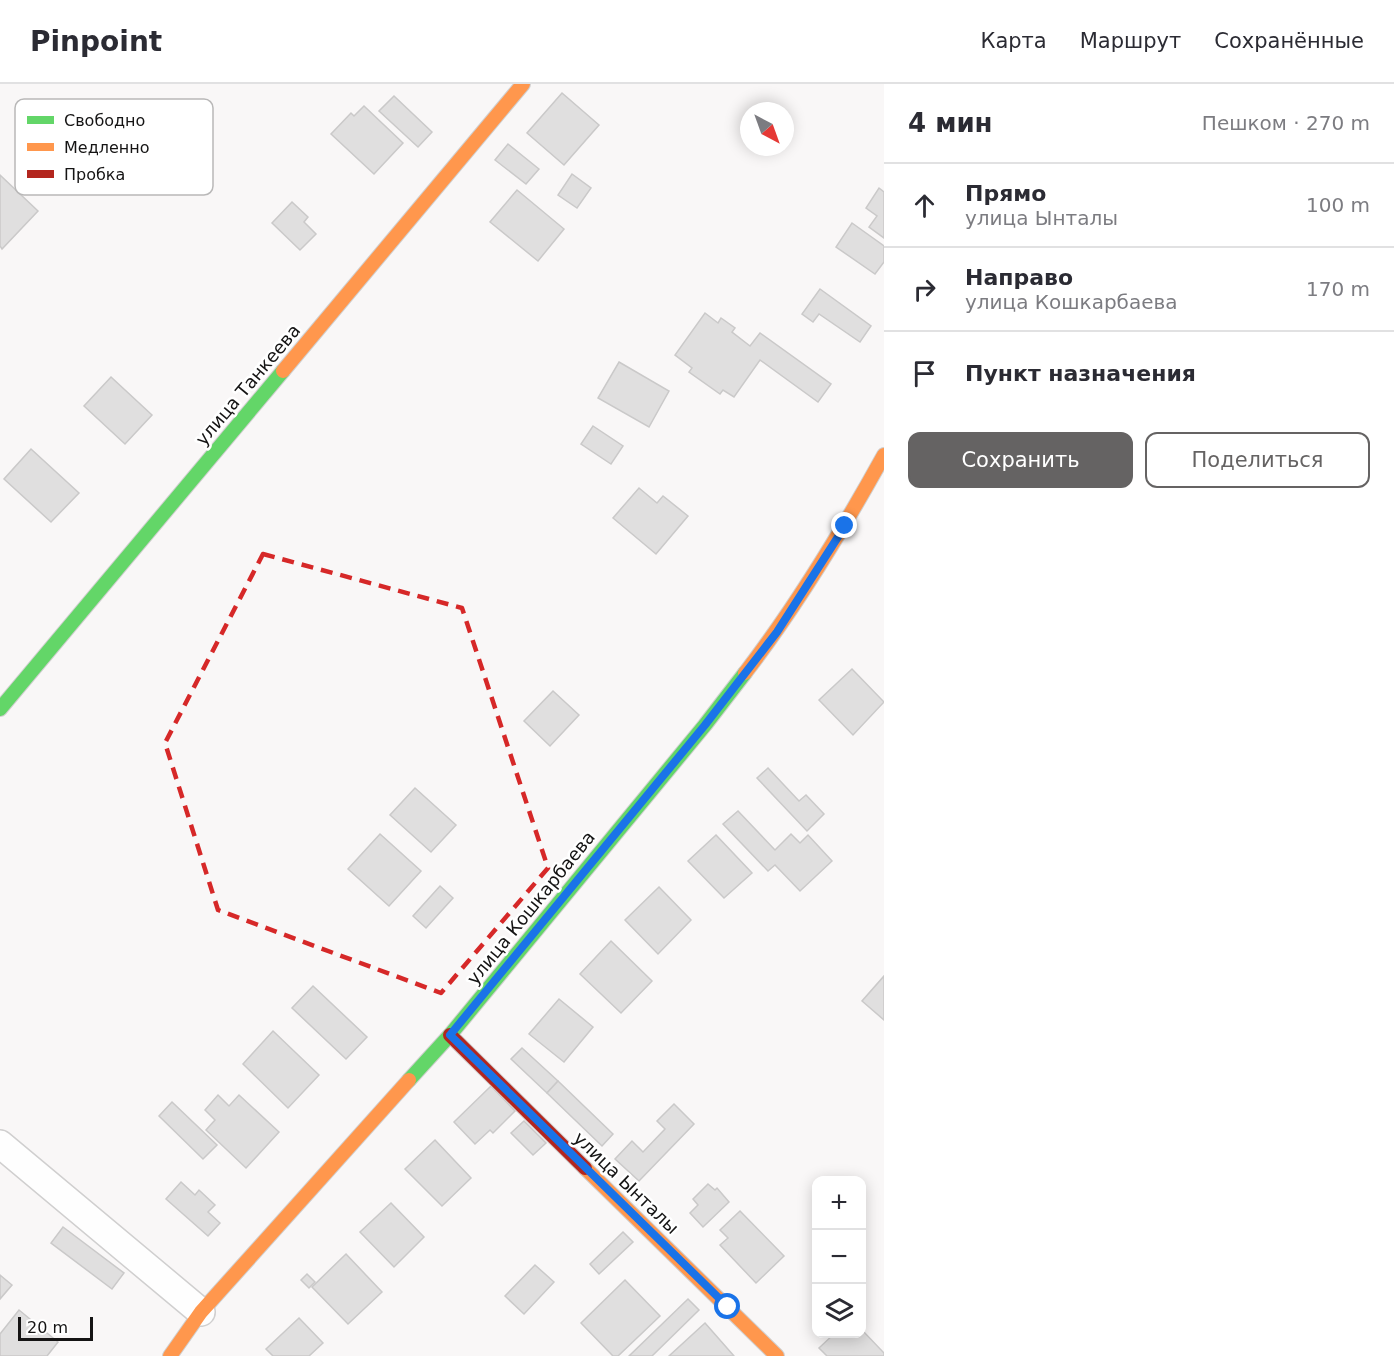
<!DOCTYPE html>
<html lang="ru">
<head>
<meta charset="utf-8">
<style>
  :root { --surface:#fff; --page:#f2f2f3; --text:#2b2b33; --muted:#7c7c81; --line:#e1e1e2; --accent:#656363 }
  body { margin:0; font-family:"DejaVu Sans",sans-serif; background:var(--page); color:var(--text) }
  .controls { position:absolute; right:18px; bottom:18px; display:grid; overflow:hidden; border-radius:12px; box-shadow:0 3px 15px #0003 }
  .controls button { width:54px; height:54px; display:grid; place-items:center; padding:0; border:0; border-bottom:2px solid var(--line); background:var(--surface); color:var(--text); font:30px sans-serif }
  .compass { position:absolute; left:740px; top:18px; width:54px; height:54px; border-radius:50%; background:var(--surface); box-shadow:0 3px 15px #0003; rotate:139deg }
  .scale { position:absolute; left:18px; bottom:15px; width:75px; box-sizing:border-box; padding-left:6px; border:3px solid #151414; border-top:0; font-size:16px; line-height:21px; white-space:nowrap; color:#151414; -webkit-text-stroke:4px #fff; paint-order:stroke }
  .stop { position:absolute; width:18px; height:18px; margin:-14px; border:4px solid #1a73e8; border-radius:50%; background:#fff }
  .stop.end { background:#1a73e8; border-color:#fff; box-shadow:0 2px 6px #0008 }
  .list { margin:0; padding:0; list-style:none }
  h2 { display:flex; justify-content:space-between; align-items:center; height:78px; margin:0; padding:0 24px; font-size:26px }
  h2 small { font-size:20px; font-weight:400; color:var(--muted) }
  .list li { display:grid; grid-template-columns:39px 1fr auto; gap:18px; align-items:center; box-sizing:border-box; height:84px; padding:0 24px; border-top:2px solid var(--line) }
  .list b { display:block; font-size:22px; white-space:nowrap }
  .list p { margin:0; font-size:20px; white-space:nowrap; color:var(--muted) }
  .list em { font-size:20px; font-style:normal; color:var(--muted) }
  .actions { display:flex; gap:12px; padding:18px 24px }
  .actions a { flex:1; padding:14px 0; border:2px solid var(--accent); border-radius:12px; text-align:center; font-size:21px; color:var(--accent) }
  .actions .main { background:var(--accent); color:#fff }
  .icon { flex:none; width:33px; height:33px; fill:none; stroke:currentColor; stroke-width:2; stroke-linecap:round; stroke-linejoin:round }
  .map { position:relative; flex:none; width:884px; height:1272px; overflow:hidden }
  header { display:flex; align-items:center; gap:36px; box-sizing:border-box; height:84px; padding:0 30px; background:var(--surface); border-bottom:2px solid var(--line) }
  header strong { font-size:28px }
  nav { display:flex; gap:33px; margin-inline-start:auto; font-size:21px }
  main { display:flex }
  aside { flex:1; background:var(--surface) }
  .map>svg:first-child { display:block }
</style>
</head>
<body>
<header>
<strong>Pinpoint</strong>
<nav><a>Карта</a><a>Маршрут</a><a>Сохранённые</a></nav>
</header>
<main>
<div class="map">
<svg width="884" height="1272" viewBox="0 0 884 1272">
  <rect width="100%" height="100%" fill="#f9f7f7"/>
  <g fill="#e0dfdf" stroke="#cac9c9" stroke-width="1.5">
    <polygon points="562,9 599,41 564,81 527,49"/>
    <polygon points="394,12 432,48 418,63 379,27"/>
    <polygon points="364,22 403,59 374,90 331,50 351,29 354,32"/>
    <polygon points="508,60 539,85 526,100 495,76"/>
    <polygon points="572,90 591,104 577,124 558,111"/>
    <polygon points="0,91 38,127 2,165 0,162"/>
    <polygon points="879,104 884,108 884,154 869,143 877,132 866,124"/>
    <polygon points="517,106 564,145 538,177 490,138"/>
    <polygon points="292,118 308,133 304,138 316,150 300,166 272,139"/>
    <polygon points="852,139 884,162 884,178 875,190 836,163"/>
    <polygon points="820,205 871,242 860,258 819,230 813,238 802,230"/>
    <polygon points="705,229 718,239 721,234 735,244 732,248 750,262 760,249 831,300 818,318 760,276 734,313 723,306 720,310 689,288 692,284 675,271"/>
    <polygon points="619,278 669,307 649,343 598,314"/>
    <polygon points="111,293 152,331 125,360 84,322"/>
    <polygon points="593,342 623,362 611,380 581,360"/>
    <polygon points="31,365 79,409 51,438 4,395"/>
    <polygon points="639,404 657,419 663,412 688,432 656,470 613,434"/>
    <polygon points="852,585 884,618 853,651 819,616"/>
    <polygon points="553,607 579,631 550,662 524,637"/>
    <polygon points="768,684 799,717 806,711 824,730 807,747 757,694"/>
    <polygon points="415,704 456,741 431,768 390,731"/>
    <polygon points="738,727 775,766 791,750 800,759 808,751 832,777 800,807 775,781 768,787 723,740"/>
    <polygon points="380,750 421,787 389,822 348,785"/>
    <polygon points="716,751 752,789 724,814 688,777"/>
    <polygon points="440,802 453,814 426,844 413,832"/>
    <polygon points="659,803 691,836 658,870 625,836"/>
    <polygon points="611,857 652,897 621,929 580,890"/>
    <polygon points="884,892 884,936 862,917"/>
    <polygon points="313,902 367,953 346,975 292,924"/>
    <polygon points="559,915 593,943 564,978 529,950"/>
    <polygon points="273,947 319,991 288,1024 243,980"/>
    <polygon points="522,964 558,997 547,1009 511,975"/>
    <polygon points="558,997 613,1050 602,1062 547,1009"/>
    <polygon points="491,1002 515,1027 493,1049 490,1046 475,1060 454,1038"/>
    <polygon points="218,1011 229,1022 239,1011 279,1048 246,1084 206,1046 215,1036 205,1026"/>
    <polygon points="172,1018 217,1061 203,1075 159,1032"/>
    <polygon points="674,1020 694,1040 639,1097 615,1075 632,1057 643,1068 665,1045 657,1037"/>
    <polygon points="524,1037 546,1059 533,1071 511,1049"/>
    <polygon points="435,1056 471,1094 442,1122 405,1085"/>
    <polygon points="181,1098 195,1111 199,1106 215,1121 208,1128 220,1139 208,1152 166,1115"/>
    <polygon points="708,1100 715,1106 717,1104 729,1118 703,1143 690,1129 698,1121 693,1115"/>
    <polygon points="391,1119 424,1153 394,1183 360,1148"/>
    <polygon points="740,1127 784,1172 756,1199 720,1161 728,1154 720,1146"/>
    <polygon points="63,1143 124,1189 112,1205 51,1159"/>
    <polygon points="623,1148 633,1158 599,1190 590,1180"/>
    <polygon points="346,1170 382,1208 348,1240 312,1203"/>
    <polygon points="535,1181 554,1198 524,1230 505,1212"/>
    <polygon points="307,1190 315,1198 309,1204 301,1196"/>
    <polygon points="0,1191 12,1201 0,1215"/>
    <polygon points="625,1196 660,1232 618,1272 613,1272 581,1239"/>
    <polygon points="688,1215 699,1226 652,1272 629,1272"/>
    <polygon points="19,1226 58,1258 47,1272 0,1272 0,1250"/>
    <polygon points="299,1234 323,1259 309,1272 273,1272 266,1265"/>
    <polygon points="705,1239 734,1272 669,1272"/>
    <polygon points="862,1246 884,1269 884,1272 827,1272 819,1264 834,1250 862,1250"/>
  </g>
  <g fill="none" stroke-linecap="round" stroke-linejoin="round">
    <g stroke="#d0cfcf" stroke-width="30">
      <polyline id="street" points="0,1060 201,1228"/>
    </g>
    <g stroke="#d0cfcf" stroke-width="16">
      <g id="fast">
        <polyline points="0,625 283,287"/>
        <polyline points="409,996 450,951 705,641 745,589"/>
      </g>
    </g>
    <g stroke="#d0cfcf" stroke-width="16">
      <g id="slow">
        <polyline points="283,287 523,0"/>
        <path d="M745,589C798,520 842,447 884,371"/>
        <polyline points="585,1084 777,1272"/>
        <polyline points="170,1272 201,1228 409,996"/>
      </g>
    </g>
    <g stroke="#d0cfcf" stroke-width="16">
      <polyline id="jam" points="450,951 585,1084"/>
    </g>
    <use href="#street" stroke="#fefefe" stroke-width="27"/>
    <use href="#fast" stroke="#63d668" stroke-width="14"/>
    <use href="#slow" stroke="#ff974d" stroke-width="14"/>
    <use href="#jam" stroke="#b3261e" stroke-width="14"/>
  </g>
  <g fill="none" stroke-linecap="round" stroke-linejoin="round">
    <polyline stroke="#1a73e8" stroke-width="8" points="728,1223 450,951 705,641 777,548 845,442"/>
  </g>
  <path fill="none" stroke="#d62828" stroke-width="4.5" stroke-dasharray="12 8" stroke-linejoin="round" d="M263,470L462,524L548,784L441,909L218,826L165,659Z"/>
  <g text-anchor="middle" stroke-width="5" stroke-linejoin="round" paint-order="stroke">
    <g font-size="18" fill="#151414" stroke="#fff">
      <text transform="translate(248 301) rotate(-50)" y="6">улица Танкеева</text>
      <text transform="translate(531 824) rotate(-51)" y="6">улица Кошкарбаева</text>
      <text transform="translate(626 1099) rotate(44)" y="6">улица Ынталы</text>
    </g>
  </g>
  <rect x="15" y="15" width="198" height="96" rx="9" fill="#fff" stroke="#b9b8b8" stroke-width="1.5"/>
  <rect x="27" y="32" width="27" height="8" fill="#63d668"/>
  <rect x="27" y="59" width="27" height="8" fill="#ff974d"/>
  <rect x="27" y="86" width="27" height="8" fill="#b3261e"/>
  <g font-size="16" fill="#151414">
    <text x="64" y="42">Свободно</text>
    <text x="64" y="69">Медленно</text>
    <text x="64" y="96">Пробка</text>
  </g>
</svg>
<div class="controls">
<button>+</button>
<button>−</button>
<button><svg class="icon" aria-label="layers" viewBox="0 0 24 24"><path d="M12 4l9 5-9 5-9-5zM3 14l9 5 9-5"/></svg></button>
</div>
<svg class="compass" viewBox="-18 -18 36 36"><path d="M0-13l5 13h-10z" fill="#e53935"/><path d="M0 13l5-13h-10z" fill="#7c7c81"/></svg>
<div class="scale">20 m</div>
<div class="stop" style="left:728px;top:1223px"></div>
<div class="stop end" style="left:845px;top:442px"></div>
</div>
<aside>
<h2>4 мин<small>Пешком · 270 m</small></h2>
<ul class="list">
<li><svg class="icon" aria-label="ahead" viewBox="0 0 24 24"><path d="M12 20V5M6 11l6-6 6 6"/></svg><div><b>Прямо</b><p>улица Ынталы</p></div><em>100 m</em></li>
<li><svg class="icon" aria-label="right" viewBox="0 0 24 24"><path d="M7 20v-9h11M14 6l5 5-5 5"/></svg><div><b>Направо</b><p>улица Кошкарбаева</p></div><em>170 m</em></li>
<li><svg class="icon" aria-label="arrive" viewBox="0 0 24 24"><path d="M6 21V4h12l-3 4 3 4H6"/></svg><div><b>Пункт назначения</b></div></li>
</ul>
<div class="actions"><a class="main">Сохранить</a><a>Поделиться</a></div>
</aside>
</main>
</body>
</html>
